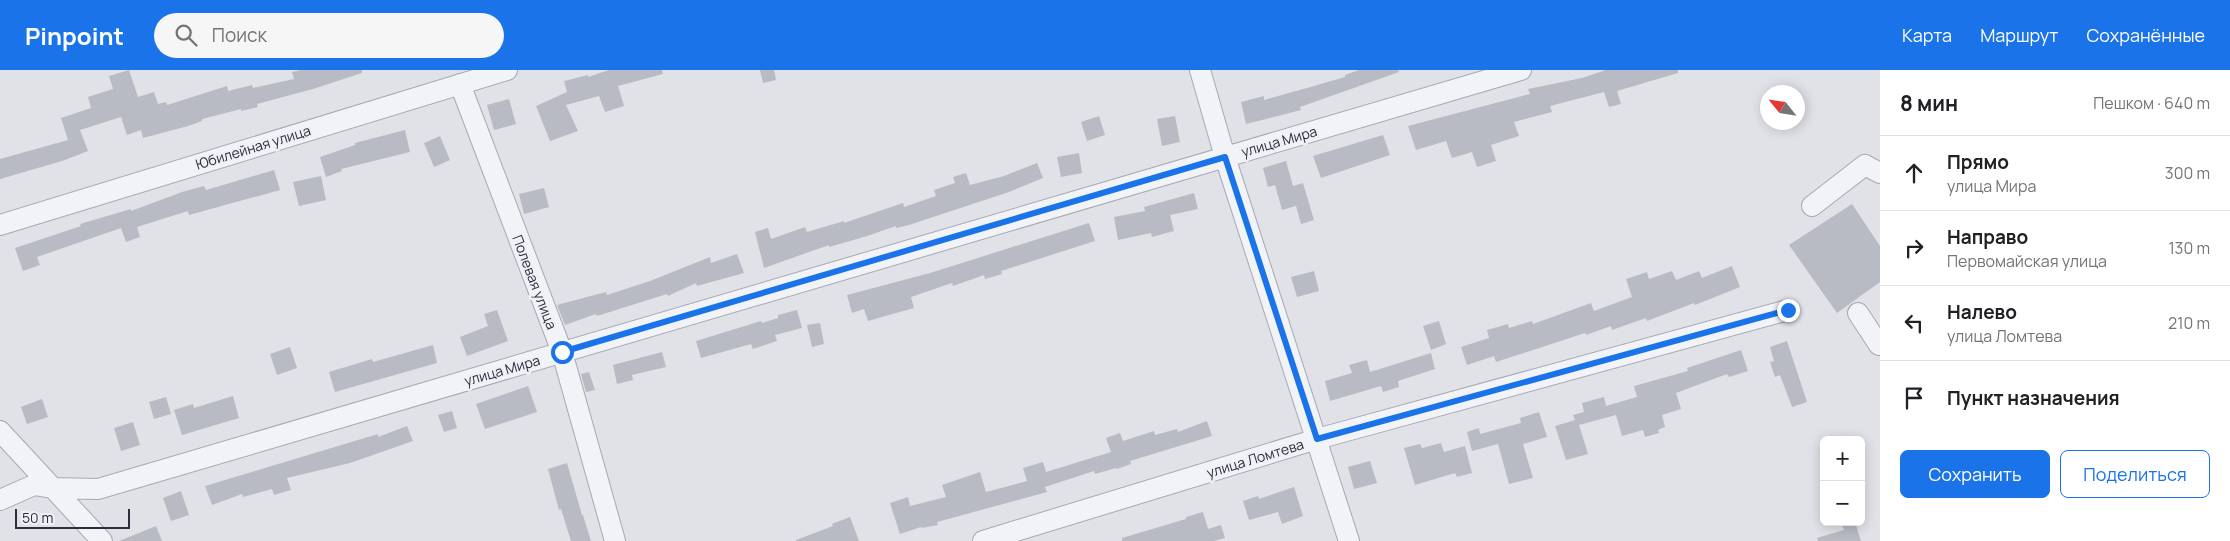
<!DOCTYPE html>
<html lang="ru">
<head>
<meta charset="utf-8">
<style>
  :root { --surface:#fff; --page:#f6f6f6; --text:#202124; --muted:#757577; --line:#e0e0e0; --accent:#1a73e8 }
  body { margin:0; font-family:Manrope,sans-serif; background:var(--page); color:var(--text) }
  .controls { position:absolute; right:15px; bottom:15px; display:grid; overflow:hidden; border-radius:8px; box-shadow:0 2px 12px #0003 }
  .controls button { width:45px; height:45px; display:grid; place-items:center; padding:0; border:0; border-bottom:1px solid var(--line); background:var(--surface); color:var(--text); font:25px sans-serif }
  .compass { position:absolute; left:1760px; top:15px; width:45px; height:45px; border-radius:50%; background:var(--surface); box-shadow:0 2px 12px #0003; rotate:300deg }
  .scale { position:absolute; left:15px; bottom:12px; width:115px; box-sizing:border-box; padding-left:5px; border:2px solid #2a2f3e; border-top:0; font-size:14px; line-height:18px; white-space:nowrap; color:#2a2f3e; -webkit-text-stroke:4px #eff1f5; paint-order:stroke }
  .stop { position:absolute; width:15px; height:15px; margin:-11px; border:4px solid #1a73e8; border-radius:50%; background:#fff }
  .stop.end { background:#1a73e8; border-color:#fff; box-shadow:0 1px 5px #0008 }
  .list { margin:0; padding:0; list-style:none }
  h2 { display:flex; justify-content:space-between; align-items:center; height:65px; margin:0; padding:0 20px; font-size:21px }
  h2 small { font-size:16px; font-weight:400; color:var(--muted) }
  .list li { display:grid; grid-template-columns:32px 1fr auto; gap:15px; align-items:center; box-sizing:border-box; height:75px; padding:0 20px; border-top:1px solid var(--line) }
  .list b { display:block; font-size:19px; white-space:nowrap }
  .list p { margin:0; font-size:16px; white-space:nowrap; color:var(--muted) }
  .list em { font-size:16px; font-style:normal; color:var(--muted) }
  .actions { display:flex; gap:10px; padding:15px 20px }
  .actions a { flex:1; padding:11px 0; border:1px solid var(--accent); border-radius:8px; text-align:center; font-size:18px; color:var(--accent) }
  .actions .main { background:var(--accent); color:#fff }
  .icon { flex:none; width:28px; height:28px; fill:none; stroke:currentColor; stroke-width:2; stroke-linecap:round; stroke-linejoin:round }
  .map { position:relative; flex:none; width:1880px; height:471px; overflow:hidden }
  header { display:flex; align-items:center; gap:30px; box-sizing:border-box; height:70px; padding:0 25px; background:var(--accent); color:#fff }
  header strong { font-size:24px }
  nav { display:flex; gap:28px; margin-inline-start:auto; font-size:18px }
  .search { width:350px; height:45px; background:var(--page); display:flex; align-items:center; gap:12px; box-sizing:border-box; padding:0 18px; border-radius:28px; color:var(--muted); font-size:19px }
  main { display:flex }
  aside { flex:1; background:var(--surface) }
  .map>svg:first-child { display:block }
  .building { fill:#b8bbc4 }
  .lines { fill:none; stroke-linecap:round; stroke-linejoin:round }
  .minor-casing { stroke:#a6a9b2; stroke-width:22 }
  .minor { stroke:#f2f3f6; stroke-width:20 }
  .route { stroke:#1a73e8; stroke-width:6 }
  .labels { text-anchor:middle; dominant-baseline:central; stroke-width:5; stroke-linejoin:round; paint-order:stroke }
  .street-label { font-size:14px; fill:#2a2f3e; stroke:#eff1f5 }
</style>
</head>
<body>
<header>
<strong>Pinpoint</strong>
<div class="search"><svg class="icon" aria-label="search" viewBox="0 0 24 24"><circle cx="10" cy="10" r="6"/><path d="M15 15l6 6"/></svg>Поиск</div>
<nav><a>Карта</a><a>Маршрут</a><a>Сохранённые</a></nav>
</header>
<main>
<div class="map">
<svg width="1880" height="471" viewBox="0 0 1880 471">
  <rect width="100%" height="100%" fill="#e0e2e8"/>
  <path class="building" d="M129 0 138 27 154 22 158 34 166 32 167 35 227 16 228 21 252 15 253 18 294 9 292 2 301 0H362V3L313 19 257 34 258 37 241 41V39L202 49V51L188 56 143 68 141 60 127 65 121 47 80 60 88 81 62 91 0 109V89L68 70 61 48 91 38 88 27 113 19 109 6Z
    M609 0H662L663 4 618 16 624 36 605 42 599 26 566 35 578 61 550 71 536 36 567 22 564 11 588 5V7Z
    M760 0H774L776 10 763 13Z
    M1359 0H1398L1399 2 1300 37 1301 40 1246 54 1241 32 1264 26V30L1307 18 1345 7V5Z
    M1606 0H1678V3L1617 21 1621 34 1609 37 1604 22 1550 36 1552 42 1514 52 1519 66 1491 75 1496 91 1477 97 1472 82 1452 88 1446 71 1416 80 1408 56 1530 24 1528 19 1582 8Z
    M509 29 516 54 494 60 487 35Z
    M1099 46 1105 65 1087 71 1081 52Z
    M1175 46 1180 72 1162 76 1157 49Z
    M405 60 410 82 341 99 342 101 326 107 320 87 355 75V73Z
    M1383 65 1390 85 1321 108 1313 86Z
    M440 66 450 90 434 97 424 73Z
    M1079 83 1082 103 1061 107 1057 87Z
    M1286 91 1293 116 1303 113 1314 150 1301 154 1296 136 1282 140 1275 115 1268 117 1263 98Z
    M1037 93 1043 108 1009 122 909 155 896 158V156L864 167 829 177V175L764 198 755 162 768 158 771 169 805 157 807 162 844 151V153L903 133 904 137 936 126 934 120 955 113 953 107 966 103 970 115 1004 106Z
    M274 100 280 120 189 145 188 141 137 157 140 167 126 172 121 158 37 187 40 195 23 201 15 178 81 156 80 154 131 139V141L182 122 204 116 206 120Z
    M321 106 326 130 299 136 293 112Z
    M544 118 549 137 524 144 519 124Z
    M1194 123 1198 139 1170 145 1174 161 1152 167 1151 163 1118 170 1114 147 1145 141 1144 137Z
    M1852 134 1880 176V212L1837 243 1789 175Z
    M1089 153 1095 171 1001 201 1002 204 985 209 984 205 953 216 952 213 911 227 914 238 889 245 868 251 864 239 852 243 847 225 930 203Z
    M737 184 744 203 697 216 696 213 668 226 667 224 597 246 596 244 565 255 557 235 606 222 607 225 650 211 710 187 711 193Z
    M1732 196 1740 217 1695 235 1694 233 1647 251 1646 248 1612 260 1611 256 1586 265 1585 263 1496 292 1494 286 1467 295 1461 277 1489 268 1487 260 1508 254 1509 258 1532 251 1533 254 1591 233 1594 241 1632 227 1626 209 1647 202 1649 209 1672 201 1676 210 1699 201 1702 208Z
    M1314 201 1319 221 1297 227 1291 207Z
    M497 240 508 271 467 286 460 267 488 256 484 244Z
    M797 240 802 258 775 265 777 271 753 279 751 274 701 288 696 271 761 251 762 253 778 248V245Z
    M1439 251 1446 274 1431 280 1423 256Z
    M820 253 824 274 812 277 807 255Z
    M1787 271 1807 332 1792 337 1780 305 1775 307 1770 292 1774 291 1770 277Z
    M433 275 437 293 335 322 329 302 372 289 373 292Z
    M290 277 297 298 277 305 270 284Z
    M1741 280 1748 301 1729 307 1727 304 1676 323 1681 339 1662 345 1665 357 1658 360 1659 363 1645 367 1643 360 1622 366 1616 345 1579 355 1588 384 1566 390 1555 356 1575 350 1573 345 1584 342 1582 333 1604 327 1606 336 1637 327 1634 316 1688 301 1687 298Z
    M662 282 666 297 632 305 633 310 617 314 613 295Z
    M1431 283 1435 299 1398 311 1399 317 1383 322 1381 316 1330 331 1325 311 1352 303 1349 295 1367 290 1370 302Z
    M589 302 595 320 586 322 581 304Z
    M528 316 537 342 485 359 476 334Z
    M233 326 239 348 182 365 174 340 193 334 194 338Z
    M166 327 171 344 154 349 149 332Z
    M42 329 48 347 27 354 21 337Z
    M452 341 457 358 444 362 438 345Z
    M1539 342 1547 367 1523 374 1533 408 1509 414 1498 374 1472 381 1467 362 1479 358 1480 364 1521 353 1520 348Z
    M1207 351 1212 366 1130 391 1131 394 1117 399 1116 398 1095 404 1094 401 1045 417 1047 422 937 452 938 455 922 458 921 457 900 464 890 433 908 427 910 436 946 427 942 415 980 402 986 422 1027 411 1023 398 1043 392 1046 402 1111 382 1106 368 1120 363 1123 371 1154 361 1155 365 1177 359 1178 362Z
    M133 352 140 375 121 381 114 358Z
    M407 356 413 371 350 393 287 408 291 420 274 425 272 419 243 427 242 424 212 435 205 416 378 364V367Z
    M1441 373 1444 382 1465 376 1472 403 1457 407 1455 403 1415 415 1404 378 1420 374 1422 378Z
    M1370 391 1377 413 1354 419 1348 397Z
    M567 393 582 445H583L591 471H571L561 439 559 440 548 399Z
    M1294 417 1303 446 1282 454 1278 442 1249 450 1243 431 1258 426 1259 429Z
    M181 421 189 445 171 451 163 428Z
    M1203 442 1208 459 1221 455 1225 468 1214 471H1122V468L1186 449V447Z
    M850 447 859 471H796V470L833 456 832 454Z
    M1841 452H1855L1861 471H1818L1817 468 1844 460Z
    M156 456 162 471H119Z"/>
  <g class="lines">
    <g class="minor-casing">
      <path id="minor" d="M1200 0 1225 87 1349 471
        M460 14 562 282 615 471
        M1812 136 1865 95 1880 103
        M0 155 507 0
        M1858 243 1879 275
        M0 361 102 471
        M0 430 34 415 52 418 98 419 1521 0
        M983 471 1317 369 1788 240"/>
    </g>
    <use href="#minor" class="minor"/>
  </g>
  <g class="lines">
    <path class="route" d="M562 282 1225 87 1317 369 1788 240"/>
  </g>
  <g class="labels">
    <g class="street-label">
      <text transform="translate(1279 71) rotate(-16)">улица Мира</text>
      <text transform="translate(253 77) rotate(-17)">Юбилейная улица</text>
      <text transform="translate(535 212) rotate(69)">Полевая улица</text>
      <text transform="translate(502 300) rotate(-16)">улица Мира</text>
      <text transform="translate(1255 388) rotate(-17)">улица Ломтева</text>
    </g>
  </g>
</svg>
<div class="controls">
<button>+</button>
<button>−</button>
</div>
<svg class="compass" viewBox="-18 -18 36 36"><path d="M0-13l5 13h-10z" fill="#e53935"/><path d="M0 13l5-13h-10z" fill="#757577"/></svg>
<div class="scale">50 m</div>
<div class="stop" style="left:562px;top:282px"></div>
<div class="stop end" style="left:1788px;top:240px"></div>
</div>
<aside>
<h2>8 мин<small>Пешком · 640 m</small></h2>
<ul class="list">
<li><svg class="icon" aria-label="ahead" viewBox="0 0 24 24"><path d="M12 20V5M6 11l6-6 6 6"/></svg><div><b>Прямо</b><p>улица Мира</p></div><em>300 m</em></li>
<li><svg class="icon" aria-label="right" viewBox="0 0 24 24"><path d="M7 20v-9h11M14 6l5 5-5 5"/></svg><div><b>Направо</b><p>Первомайская улица</p></div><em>130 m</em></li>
<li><svg class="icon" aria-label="left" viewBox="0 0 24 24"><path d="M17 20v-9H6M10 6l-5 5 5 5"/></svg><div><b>Налево</b><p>улица Ломтева</p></div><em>210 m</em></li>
<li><svg class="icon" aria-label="arrive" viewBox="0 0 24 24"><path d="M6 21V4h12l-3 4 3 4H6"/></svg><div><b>Пункт назначения</b></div></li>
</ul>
<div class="actions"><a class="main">Сохранить</a><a>Поделиться</a></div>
</aside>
</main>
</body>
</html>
